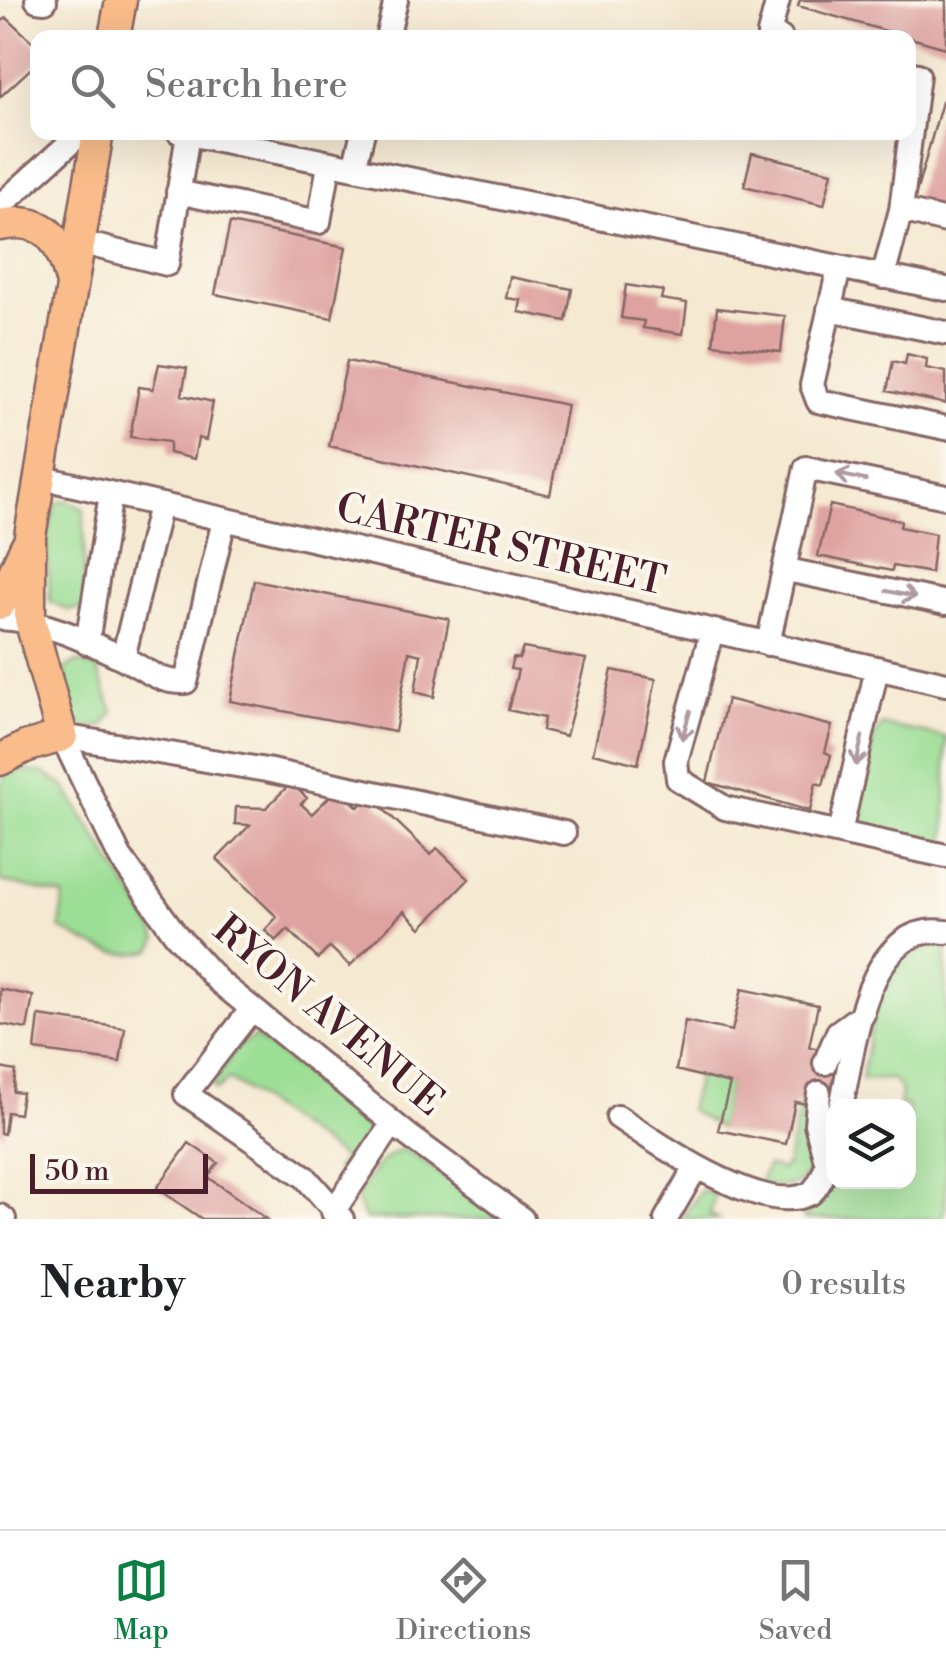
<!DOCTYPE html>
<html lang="en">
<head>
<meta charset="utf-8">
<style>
  :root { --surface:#fff; --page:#f2f2f2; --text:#202124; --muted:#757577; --line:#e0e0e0; --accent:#0b8043 }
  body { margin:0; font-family:"Libre Bodoni",serif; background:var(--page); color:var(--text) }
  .controls { position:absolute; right:30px; bottom:30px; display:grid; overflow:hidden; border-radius:20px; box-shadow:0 10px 40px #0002 }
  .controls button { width:90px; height:90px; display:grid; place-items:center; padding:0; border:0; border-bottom:2px solid var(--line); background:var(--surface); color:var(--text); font:50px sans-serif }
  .scale { position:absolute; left:30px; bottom:25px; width:178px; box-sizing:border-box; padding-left:10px; border:5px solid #4a1f2b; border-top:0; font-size:28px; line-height:35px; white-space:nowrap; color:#4a1f2b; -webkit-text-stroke:8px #fbf7ec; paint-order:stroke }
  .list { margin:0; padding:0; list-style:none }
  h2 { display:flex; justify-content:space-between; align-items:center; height:130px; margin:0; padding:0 40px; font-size:42px }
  h2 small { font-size:32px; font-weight:400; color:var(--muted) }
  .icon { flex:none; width:55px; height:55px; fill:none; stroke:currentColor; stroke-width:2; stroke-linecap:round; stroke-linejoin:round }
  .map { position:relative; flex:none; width:946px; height:1219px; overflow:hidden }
  .search { position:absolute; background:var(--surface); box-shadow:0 10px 40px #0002; left:30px; right:30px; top:30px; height:110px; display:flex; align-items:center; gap:25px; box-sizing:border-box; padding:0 35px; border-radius:20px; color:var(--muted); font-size:38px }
  .sheet { height:310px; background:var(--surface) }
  nav { display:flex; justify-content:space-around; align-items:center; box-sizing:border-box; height:140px; border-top:2px solid var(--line); background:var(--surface); font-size:28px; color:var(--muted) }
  nav a { display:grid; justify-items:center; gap:5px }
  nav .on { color:var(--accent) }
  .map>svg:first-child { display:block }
  .green { fill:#9bde95; stroke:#727e60; stroke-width:2.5 }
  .building { fill:#dea2a0 }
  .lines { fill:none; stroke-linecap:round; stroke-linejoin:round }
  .minor-casing { stroke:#866665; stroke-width:28 }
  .major-casing { stroke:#866665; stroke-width:35 }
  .minor { stroke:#fff; stroke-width:22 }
  .major { stroke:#f9bc8a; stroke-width:30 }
  .oneway { stroke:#ae9aa0 }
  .labels { text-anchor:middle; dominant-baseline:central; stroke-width:8; stroke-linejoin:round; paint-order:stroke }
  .street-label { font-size:40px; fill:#4a1f2b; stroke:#fbf7ec }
</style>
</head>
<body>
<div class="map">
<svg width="946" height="1219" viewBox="0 0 946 1219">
  <rect width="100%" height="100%" fill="#fbf7ec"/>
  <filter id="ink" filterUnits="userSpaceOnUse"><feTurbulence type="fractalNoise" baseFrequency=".01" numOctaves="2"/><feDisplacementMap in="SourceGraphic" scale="20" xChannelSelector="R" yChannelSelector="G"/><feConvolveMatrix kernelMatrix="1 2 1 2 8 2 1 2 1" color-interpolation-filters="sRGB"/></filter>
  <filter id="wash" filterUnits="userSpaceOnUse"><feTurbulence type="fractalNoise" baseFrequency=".0048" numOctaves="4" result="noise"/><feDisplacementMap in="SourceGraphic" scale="40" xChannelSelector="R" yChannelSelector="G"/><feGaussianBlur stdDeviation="2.25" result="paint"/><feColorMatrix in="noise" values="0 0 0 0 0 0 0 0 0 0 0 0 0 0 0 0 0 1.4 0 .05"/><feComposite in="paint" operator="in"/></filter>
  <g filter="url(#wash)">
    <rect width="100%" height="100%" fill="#f5e9d2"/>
    <path class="green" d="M66 500 84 509V609L67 610 50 601 47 537 57 503Z
      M77 662 97 668 113 712 104 726 85 728 73 719 65 669Z
      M882 725 946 737V844L871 828 856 819 874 737Z
      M18 770 44 773 65 787 151 924 157 940 152 950C117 962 90 945 60 928L64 896 0 881V789L6 773Z
      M946 944V1203L942 1219H803L833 1180 908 1182V1106H899L901 1090 893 1079 861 1080C874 1020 874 954 946 944Z
      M255 1036 372 1125 375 1132 346 1172 335 1169 344 1159 229 1079 216 1090 212 1086 237 1047Z
      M698 1076 730 1084 719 1128 689 1110Z
      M801 1103 808 1104C813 1152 825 1196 759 1185L767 1166 782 1170 786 1166Z
      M406 1149 501 1219H365L357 1201C366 1178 380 1154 406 1149Z
      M701 1190 715 1194 710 1214 719 1219H681Z"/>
    <g id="blocks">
      <path class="building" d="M800 0H946V48L798 6Z
        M7 18 38 47V62L0 97V22Z
        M942 102 946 103V214L913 204Z
        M752 153 832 172 824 205 744 186Z
        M230 223 346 247 332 318 215 294Z
        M510 277 572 289 566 321 519 312 521 300 506 298Z
        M626 285 663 291 661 299 687 303 683 334 643 328 644 321 621 318Z
        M717 308 785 316 781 352 713 344Z
        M907 354 927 359 926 368 946 372V404L887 391 893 361 905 364Z
        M347 361 567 405 550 495 329 446Z
        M159 364 187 368 182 395 213 402 206 440 198 438 194 459 169 453V442L130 437 139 387 153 389Z
        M830 505 901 521 900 527 935 534 931 573 893 566 892 571 818 556Z
        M254 580 449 619 434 697 415 692 421 655 409 652 395 732 230 701Z
        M523 648 586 659 566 736 542 730 544 718 508 710 518 670 510 669 513 658 519 659Z
        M612 670 656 679 638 764 593 753Z
        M727 699 832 726 825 752 831 755 823 785 816 783 810 811 707 782Z
        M291 783 307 798 301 804 312 814 338 788 358 807 370 796 431 855 437 848 469 879 421 928 404 911 350 966 330 947 318 959 288 929 276 941 265 930 277 917 217 859 250 825 235 824 236 807 266 808Z
        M0 989 33 996 27 1029 0 1024Z
        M742 989 818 1005 809 1047 822 1049 820 1062 839 1067 833 1097 813 1092 808 1104 795 1102 786 1144 718 1130 730 1084 676 1070 685 1021 732 1031Z
        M39 1016 125 1028 120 1062 35 1050Z
        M0 1068 16 1071 13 1092 22 1093 19 1114 7 1112 4 1134 0 1133Z
        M189 1143 218 1163 208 1177 267 1219H202L157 1188Z"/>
    </g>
  </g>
  <g filter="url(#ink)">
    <use href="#blocks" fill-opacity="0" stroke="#866665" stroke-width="2.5"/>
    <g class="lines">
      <g class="minor-casing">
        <path id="minor" d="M37 0 45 1
          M778 0 769 34 781 38
          M387 38 396 0
          M179 132 946 289
          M354 168 363 132
          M178 192 319 222 329 165
          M0 206 82 132
          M901 210 918 75 908 73
          M79 242 167 264 188 134
          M839 268 812 385 818 401 946 428
          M883 277 901 210 946 221
          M829 309 946 333
          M39 477 946 684
          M787 570 946 603
          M0 618C42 620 83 639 121 657 146 669 158 683 186 682L224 520
          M712 631 676 761 678 779 725 808 946 856
          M87 643 111 494
          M768 644 806 468 946 497
          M123 658 160 505
          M840 833 877 668
          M251 1010 186 1094 305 1177 342 1219
          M825 1063 838 1032 863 1014
          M819 1093 816 1124 825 1157
          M841 1106C854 1051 865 920 946 932
          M618 1117C658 1144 765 1219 811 1193 826 1179 829 1155 834 1135
          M333 1212 393 1123
          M0 1216 4 1219
          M522 1219 409 1136 218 981 176 935 120 857 62 736 266 770 564 833
          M666 1219 695 1169"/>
      </g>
      <g class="major-casing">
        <path id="major" d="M114 38 121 0
          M0 225C46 216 60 239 71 280
          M0 604 25 548
          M0 760 25 747 62 736 30 619V536L98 132"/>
      </g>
      <use href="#minor" class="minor"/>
      <use href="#major" class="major"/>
    </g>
    <defs><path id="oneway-shaft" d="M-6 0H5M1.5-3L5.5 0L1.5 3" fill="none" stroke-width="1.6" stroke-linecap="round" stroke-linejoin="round" transform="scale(2.5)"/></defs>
    <g class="oneway">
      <use href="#oneway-shaft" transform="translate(851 477) rotate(-168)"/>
      <use href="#oneway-shaft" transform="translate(901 594) rotate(12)"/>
      <use href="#oneway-shaft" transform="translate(686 725) rotate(106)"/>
      <use href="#oneway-shaft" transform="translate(859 751) rotate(103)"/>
    </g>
  </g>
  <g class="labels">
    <g class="street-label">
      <text transform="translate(501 545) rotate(13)">CARTER STREET</text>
      <text transform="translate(328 1016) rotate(40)">RYON AVENUE</text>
    </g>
  </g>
</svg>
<div class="controls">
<button><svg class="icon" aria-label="layers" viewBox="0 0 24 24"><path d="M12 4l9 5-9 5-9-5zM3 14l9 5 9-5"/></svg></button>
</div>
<div class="scale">50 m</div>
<div class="search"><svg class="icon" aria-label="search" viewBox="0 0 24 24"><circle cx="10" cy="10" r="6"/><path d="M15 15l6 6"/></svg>Search here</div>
</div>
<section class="sheet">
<h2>Nearby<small>0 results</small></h2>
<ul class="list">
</ul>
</section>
<nav>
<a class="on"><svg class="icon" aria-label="map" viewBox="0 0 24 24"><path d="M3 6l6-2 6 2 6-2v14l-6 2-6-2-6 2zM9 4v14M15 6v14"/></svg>Map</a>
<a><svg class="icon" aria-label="directions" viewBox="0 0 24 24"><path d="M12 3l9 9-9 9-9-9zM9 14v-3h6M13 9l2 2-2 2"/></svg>Directions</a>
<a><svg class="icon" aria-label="saved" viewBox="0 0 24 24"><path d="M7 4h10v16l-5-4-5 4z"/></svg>Saved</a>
</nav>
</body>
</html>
